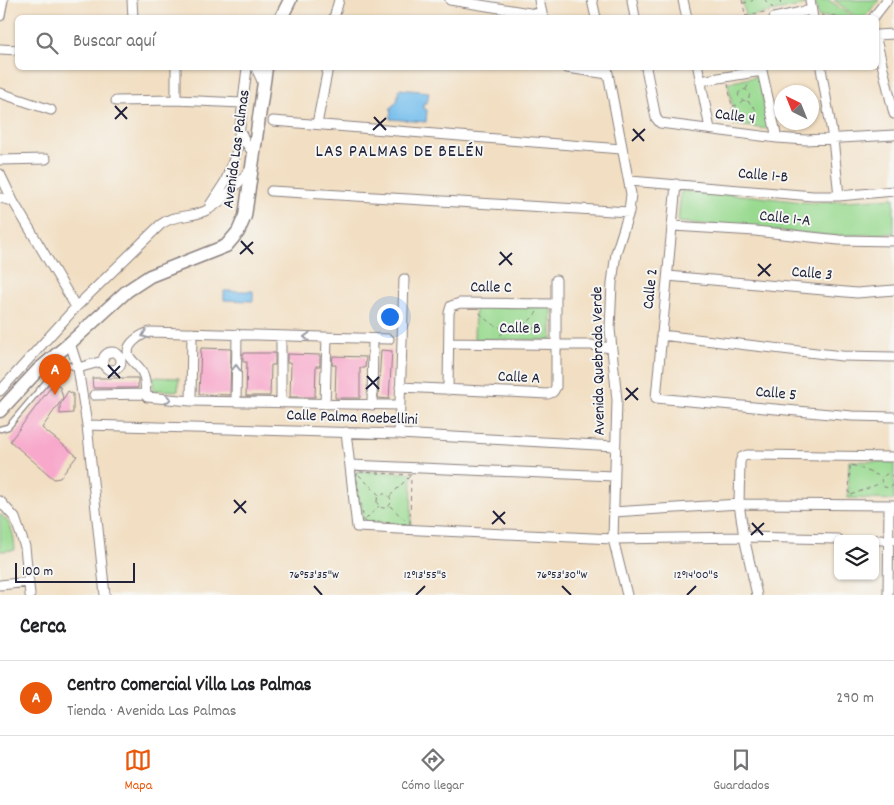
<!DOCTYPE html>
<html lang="es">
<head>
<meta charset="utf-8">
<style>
  :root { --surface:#fff; --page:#f6f6f6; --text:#202124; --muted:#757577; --line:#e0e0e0; --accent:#ea580c }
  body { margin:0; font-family:Dekko,sans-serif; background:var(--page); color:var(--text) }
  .controls { position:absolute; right:15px; bottom:15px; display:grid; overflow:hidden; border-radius:8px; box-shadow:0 1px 4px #0004 }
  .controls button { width:45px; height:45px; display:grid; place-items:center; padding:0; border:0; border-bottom:1px solid var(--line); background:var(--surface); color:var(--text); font:25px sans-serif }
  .compass { position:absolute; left:774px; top:85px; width:45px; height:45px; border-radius:50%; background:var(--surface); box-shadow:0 1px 4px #0004; rotate:317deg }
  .scale { position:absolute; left:15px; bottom:12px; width:120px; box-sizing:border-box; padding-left:5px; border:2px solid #22223b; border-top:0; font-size:14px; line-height:18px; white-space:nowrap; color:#22223b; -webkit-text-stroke:4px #f6f6f2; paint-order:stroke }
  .you { position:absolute; left:389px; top:316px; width:18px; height:18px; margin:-12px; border:4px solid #fff; border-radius:50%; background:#1a73e8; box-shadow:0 0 0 8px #1a73e833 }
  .badge { display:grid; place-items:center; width:32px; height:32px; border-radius:50%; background:var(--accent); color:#fff; font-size:16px; font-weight:700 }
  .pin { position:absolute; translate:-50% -41px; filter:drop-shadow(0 1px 2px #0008) }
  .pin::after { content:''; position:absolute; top:26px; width:18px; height:15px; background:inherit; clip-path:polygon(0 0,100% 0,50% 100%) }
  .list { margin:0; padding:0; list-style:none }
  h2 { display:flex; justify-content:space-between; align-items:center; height:65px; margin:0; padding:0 20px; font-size:21px }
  h2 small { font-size:16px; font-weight:400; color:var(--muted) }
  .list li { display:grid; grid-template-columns:32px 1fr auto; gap:15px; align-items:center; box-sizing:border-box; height:75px; padding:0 20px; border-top:1px solid var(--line) }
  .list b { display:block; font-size:19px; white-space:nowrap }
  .list p { margin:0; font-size:16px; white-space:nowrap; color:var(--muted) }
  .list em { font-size:16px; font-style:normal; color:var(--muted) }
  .icon { flex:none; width:28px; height:28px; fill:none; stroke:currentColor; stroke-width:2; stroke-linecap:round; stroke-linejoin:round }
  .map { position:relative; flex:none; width:894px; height:595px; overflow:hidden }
  .search { position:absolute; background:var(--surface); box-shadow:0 1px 4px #0004; left:15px; right:15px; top:15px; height:55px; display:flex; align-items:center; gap:12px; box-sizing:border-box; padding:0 18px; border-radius:8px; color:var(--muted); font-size:19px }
  .sheet { height:140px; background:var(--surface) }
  nav { display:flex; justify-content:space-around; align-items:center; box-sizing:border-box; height:70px; border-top:1px solid var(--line); background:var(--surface); font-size:14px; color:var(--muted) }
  nav a { display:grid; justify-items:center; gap:2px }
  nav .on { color:var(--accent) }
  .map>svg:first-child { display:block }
  .green { fill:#99da90; stroke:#5e7e66 }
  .water { fill:#74beed; stroke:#4b7094 }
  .building { fill:#f8a8cb }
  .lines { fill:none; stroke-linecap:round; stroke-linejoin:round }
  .lane-casing { stroke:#8a807f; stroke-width:7 }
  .street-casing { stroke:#8a807f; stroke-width:11 }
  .secondary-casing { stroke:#8a807f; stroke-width:15 }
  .path { stroke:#8a807f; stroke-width:1; stroke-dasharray:4 4; stroke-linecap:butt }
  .lane { stroke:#fff; stroke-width:4.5 }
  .street { stroke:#fff; stroke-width:9 }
  .secondary { stroke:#fff; stroke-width:12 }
  .oneway { stroke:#9c9ca7 }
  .ticks { fill:none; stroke:#22223b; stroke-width:2 }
  .labels { text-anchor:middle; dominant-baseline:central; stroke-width:4; stroke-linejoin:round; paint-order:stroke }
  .street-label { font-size:16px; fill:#22223b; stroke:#f6f6f2 }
  .neighbourhood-label { font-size:18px; letter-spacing:1px; fill:#22223b; stroke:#f6f6f2 }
  .ticks-label { font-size:12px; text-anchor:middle; fill:#22223b; stroke:#f6f6f2; stroke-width:4; stroke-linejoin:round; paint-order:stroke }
</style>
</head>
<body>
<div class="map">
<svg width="894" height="595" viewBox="0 0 894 595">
  <rect width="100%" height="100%" fill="#f6f6f2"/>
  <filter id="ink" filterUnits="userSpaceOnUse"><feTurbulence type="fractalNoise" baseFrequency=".02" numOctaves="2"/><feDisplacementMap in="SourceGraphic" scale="10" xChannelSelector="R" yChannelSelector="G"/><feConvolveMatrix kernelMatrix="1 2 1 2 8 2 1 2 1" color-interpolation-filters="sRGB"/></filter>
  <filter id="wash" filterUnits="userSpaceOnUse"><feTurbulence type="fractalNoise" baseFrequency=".0096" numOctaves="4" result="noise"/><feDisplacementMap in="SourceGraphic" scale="20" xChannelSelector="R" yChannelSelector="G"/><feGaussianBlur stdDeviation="1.12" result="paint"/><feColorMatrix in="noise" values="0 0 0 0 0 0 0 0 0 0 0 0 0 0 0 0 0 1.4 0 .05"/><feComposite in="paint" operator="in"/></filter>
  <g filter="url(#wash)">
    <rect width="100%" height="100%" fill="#f2dfc3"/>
    <path class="green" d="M742 0H805L806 5 746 17Z
      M815 0H829L853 17H818Z
      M834 0H879L865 17H856Z
      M759 76 768 129 736 125 728 83Z
      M681 191 753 196 811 203 894 198V233L834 236 678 222Z
      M475 306 552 307V340L474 339Z
      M153 377 179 378 178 391 153 390Z
      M849 461 894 462V500L848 498Z
      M357 471 412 473 411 525 363 522 354 475Z
      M0 514C12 523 14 535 15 550L0 551Z"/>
    <path class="water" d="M399 89 429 92 427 103H423V108L427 110 426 122 390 119 391 107 397 102Z
      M224 291H253V301L224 300Z"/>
    <g id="blocks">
      <path class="building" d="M201 348 231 349 230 395 199 394Z
        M381 350 392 351 389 399 378 398Z
        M243 353H275V365H271L270 396H246L247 362H243Z
        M287 354 320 355V366H316L315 397H290L291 363H287Z
        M333 356 366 357 365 368H360V398H335L336 365H332Z
        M92 378H138V388H93Z
        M54 383 60 387 63 398 42 428 77 456 60 478 54 479 10 441Z
        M68 391 73 394V413L60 414V405Z"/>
    </g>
  </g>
  <g filter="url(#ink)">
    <use href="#blocks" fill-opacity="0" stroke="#8a807f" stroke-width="1"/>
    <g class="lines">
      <g class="lane-casing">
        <path id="lane" d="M53 361 78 368
          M0 429 8 427 62 363"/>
      </g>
      <g class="street-casing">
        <path id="street" d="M132 0 133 18
          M450 0 542 15
          M539 0 543 18
          M592 0 596 18
          M632 0 635 18
          M683 0 687 18
          M810 0 813 18
          M0 16 3 0
          M334 18 339 0
          M774 18 811 10
          M873 18 887 0
          M876 35 894 34
          M876 39 894 114
          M0 49 18 50
          M176 68V100
          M256 68 263 83
          M567 68 608 74
          M607 68 631 194 629 212 616 253 612 283 610 329 617 400 613 539 627 595
          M646 68 656 118 660 123 777 138 806 140 894 135
          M698 68 710 129
          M821 68 833 139 839 196
          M700 81 762 71 777 138
          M0 93 51 110
          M116 101 176 100 242 103
          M273 121 621 149
          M317 124 328 68
          M239 129 246 143 253 153
          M0 160 46 159
          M0 174 13 201 76 307
          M630 181 813 196H839L894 191
          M676 184 656 398 852 416 894 417
          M271 191 629 212
          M0 198 13 201
          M210 205 225 182 237 151 247 68
          M673 226 755 231 839 240 894 241
          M668 276 857 293 894 290
          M661 335 842 356 894 357
          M389 339 150 332C142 334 124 344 129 356 132 362 140 366 143 374 147 381 144 390 147 397L191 401 400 405
          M70 343 78 368 87 425 105 595
          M449 343 591 345 611 348
          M103 361a9 9 0 1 1 18 0a9 9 0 1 1-18 0Z
          M78 368 103 361
          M400 387 548 394 553 392 556 387V280
          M448 390 449 313 451 306 460 303 556 304
          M0 391 76 307 160 225C173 214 190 218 205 211 221 204 239 182 251 169
          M94 395 146 394
          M191 401 192 333
          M236 402 237 334
          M281 403V336
          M325 404 327 337
          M372 405 373 339
          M87 425 399 434 615 446
          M346 432 357 527 613 539 744 537 838 539
          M399 434 404 279
          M350 465 614 476
          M0 501 15 518 25 547 30 595
          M613 512 739 504 894 505
          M875 540H894
          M0 585 29 582
          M757 595 744 537 739 504 740 462 742 457 747 455 894 457
          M888 595 889 505"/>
      </g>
      <g class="secondary-casing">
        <path id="secondary" d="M281 18 290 0
          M0 411 38 370 70 343 127 291 150 276 226 246 238 232 245 216 266 68"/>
      </g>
      <path class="path" d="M742 0 746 18
        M765 0 773 8
        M780 0 781 7
        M743 3 750 2 753 0
        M821 15 832 17
        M745 16 769 11
        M832 16 837 15 839 18
        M728 84 735 124
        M746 89 750 82
        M738.5 95a5.5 5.5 0 1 1 11 0a5.5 5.5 0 1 1-11 0Z
        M747 101C757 107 760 116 755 127
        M733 106 738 105 742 101
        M480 313C495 333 522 334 537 312
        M524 326 534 328 546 335
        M500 335 506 331
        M852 465 882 477
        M850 466 849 496H851
        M360 472 411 475 410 524 364 521 356 475Z
        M359 475 380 496
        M894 478 891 475 886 474 881 480 884 487 890 488 894 484
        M377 501a7 7 0 1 1 14 0a7 7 0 1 1-14 0Z
        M851 495 881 483
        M390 496 410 476
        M390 506 405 520
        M366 519 379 506"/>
      <use href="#lane" class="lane"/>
      <use href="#street" class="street"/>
      <use href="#secondary" class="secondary"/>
    </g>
    <defs><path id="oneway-chevron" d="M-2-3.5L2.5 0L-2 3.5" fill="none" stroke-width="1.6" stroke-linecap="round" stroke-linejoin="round" transform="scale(1.25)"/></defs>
    <g class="oneway">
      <use href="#oneway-chevron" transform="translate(145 335) rotate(158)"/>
      <use href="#oneway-chevron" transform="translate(307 337) rotate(-178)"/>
      <use href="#oneway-chevron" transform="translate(236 368) rotate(-89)"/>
      <use href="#oneway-chevron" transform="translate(168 399) rotate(4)"/>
    </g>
  </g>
  <path class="ticks" d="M115 106 127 119M374 117 386 130M115 119 127 107M633 129 644 141M373 130 386 118M632 141 645 129M241 241 253 254M500 252 512 265M240 254 253 242M758 264 770 276M499 265 512 253M758 276 771 264M108 365 120 378M367 376 379 389M108 378 120 366M626 388 638 400M366 389 379 377M625 400 638 388M234 500 246 513M493 511 505 524M234 513 246 501M752 523 763 535M492 524 505 512M751 535 764 523M314 586 322 595M562 586 571 595M416 595 425 586M687 595 696 586"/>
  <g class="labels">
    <g class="street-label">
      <text transform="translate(735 117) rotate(8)">Calle 4</text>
      <text transform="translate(237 149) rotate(-82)">Avenida Las Palmas</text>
      <text transform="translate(763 176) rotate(5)">Calle 1-B</text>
      <text transform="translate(785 219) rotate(6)">Calle 1-A</text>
      <text transform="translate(812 274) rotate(5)">Calle 3</text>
      <text transform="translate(491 288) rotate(1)">Calle C</text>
      <text transform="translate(651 289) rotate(-84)">Calle 2</text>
      <text transform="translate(520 329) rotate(1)">Calle B</text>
      <text transform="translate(599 361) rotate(-91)">Avenida Quebrada Verde</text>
      <text transform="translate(519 378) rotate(3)">Calle A</text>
      <text transform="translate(776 394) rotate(5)">Calle 5</text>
      <text transform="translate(352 418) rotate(2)">Calle Palma Roebellini</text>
    </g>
    <g class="neighbourhood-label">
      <text x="400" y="152">LAS PALMAS DE BELÉN</text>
    </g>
  </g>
  <g class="ticks-label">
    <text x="314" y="578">76°53'35"W</text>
    <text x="562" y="578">76°53'30"W</text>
    <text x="425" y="578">12°13'55"S</text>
    <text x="696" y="578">12°14'00"S</text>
  </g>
</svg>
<div class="controls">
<button><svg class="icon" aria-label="layers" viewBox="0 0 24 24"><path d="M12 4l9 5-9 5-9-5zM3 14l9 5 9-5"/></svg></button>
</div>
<svg class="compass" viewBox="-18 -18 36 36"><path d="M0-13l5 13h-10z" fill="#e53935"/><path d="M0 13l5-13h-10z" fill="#757577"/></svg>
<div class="scale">100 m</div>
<div class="you"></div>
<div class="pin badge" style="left:55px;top:395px">A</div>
<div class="search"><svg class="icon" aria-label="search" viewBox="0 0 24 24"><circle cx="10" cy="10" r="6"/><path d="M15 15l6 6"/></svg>Buscar aquí</div>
</div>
<section class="sheet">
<h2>Cerca<small></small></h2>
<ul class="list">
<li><span class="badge">A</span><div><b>Centro Comercial Villa Las Palmas</b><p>Tienda · Avenida Las Palmas</p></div><em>290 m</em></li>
</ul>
</section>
<nav>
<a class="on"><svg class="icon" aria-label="map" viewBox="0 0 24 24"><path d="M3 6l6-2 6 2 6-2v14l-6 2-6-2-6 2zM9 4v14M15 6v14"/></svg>Mapa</a>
<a><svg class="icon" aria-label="directions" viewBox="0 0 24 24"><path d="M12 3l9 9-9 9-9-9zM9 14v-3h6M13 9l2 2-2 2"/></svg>Cómo llegar</a>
<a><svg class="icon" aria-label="saved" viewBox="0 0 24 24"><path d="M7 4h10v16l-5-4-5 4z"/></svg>Guardados</a>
</nav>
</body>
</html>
